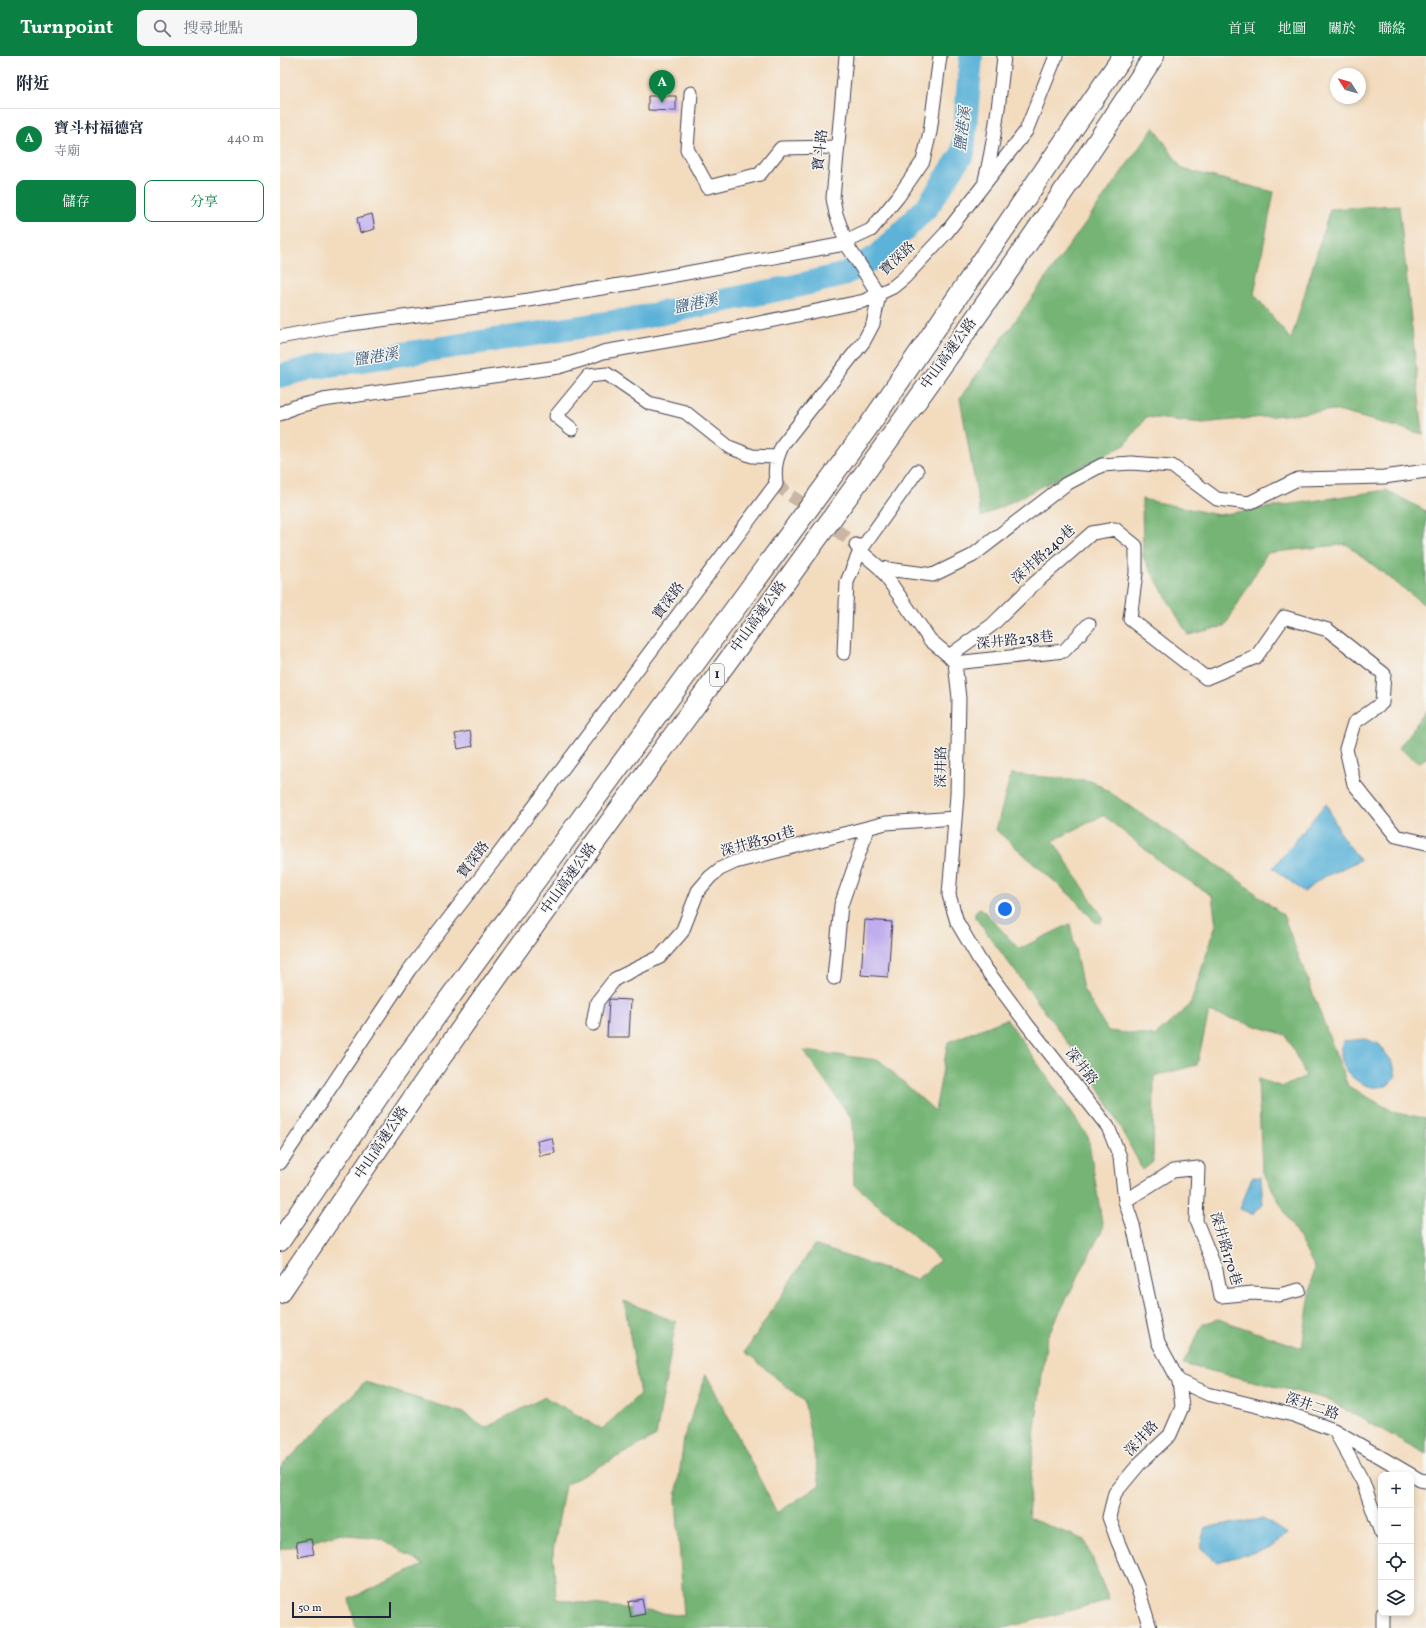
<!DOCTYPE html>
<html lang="zh-TW">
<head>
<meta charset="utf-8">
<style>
  :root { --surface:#fff; --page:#f6f6f7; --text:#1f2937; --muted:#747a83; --line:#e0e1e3; --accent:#0b8043 }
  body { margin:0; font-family:Vollkorn,"Noto Serif TC",serif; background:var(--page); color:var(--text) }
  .controls { position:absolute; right:12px; bottom:12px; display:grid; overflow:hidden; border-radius:8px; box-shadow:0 2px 6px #0003 }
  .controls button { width:36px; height:36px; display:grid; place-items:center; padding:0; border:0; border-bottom:1px solid var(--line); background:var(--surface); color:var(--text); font:20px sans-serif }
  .compass { position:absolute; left:1050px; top:12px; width:36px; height:36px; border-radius:50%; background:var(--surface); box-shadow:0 2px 6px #0003; rotate:307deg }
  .scale { position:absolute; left:12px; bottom:10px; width:99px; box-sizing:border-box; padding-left:4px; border:2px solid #22223b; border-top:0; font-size:11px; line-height:14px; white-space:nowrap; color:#22223b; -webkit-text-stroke:3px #f6f6f2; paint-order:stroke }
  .you { position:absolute; left:725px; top:853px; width:14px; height:14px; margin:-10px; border:3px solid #fff; border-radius:50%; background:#1a73e8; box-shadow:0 0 0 6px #1a73e833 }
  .badge { display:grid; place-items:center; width:26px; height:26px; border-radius:50%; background:var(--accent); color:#fff; font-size:13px; font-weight:700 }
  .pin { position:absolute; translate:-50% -33px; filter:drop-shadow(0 1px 2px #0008) }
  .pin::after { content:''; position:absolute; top:21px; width:14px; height:12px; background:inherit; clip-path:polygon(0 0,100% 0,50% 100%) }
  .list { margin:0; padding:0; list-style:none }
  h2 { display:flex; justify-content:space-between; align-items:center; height:52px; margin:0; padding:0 16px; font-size:17px }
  h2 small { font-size:13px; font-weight:400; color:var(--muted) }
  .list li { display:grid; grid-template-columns:26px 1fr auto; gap:12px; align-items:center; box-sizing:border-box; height:60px; padding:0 16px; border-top:1px solid var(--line) }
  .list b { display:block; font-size:15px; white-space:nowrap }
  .list p { margin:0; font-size:13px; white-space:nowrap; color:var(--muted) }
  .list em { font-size:13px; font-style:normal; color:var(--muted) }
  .actions { display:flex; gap:8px; padding:12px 16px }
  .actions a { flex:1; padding:9px 0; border:1px solid var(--accent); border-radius:8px; text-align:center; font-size:14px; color:var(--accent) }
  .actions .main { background:var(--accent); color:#fff }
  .icon { flex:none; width:22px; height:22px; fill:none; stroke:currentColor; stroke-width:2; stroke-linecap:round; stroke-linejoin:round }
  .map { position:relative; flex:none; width:1146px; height:1572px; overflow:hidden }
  header { display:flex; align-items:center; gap:24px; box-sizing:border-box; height:56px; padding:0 20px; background:var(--accent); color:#fff }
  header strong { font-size:19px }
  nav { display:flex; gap:22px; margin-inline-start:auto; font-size:14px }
  .search { width:280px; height:36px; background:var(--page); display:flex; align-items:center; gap:10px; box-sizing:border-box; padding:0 14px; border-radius:8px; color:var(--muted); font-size:15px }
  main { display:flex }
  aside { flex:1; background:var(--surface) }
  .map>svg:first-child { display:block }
  .forest { fill:#75b475; stroke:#4c6b58 }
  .water { fill:#5bb2d8; stroke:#3e6a8a }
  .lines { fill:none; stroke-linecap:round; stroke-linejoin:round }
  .river { stroke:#5bb2d8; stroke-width:24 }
  .building { fill:#c1aded }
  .minor-tunnel { stroke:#c9b6a4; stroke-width:13; stroke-dasharray:13 6; stroke-linecap:butt }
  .minor-casing { stroke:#413e4f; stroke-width:15 }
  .highway-casing { stroke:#413e4f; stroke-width:22 }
  .minor { stroke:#fff; stroke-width:13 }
  .highway { stroke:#fff; stroke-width:20 }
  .labels { text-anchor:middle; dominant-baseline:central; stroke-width:3; stroke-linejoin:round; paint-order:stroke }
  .shield { fill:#f6f6f2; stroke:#626272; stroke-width:1 }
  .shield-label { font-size:13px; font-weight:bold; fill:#22223b }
  .street-label { font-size:14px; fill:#22223b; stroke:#f6f6f2 }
  .water-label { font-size:15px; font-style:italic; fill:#365472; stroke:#f6f6f2 }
</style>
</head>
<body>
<header>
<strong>Turnpoint</strong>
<div class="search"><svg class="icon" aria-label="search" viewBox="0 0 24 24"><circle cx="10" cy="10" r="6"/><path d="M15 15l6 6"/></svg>搜尋地點</div>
<nav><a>首頁</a><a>地圖</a><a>關於</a><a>聯絡</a></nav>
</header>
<main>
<aside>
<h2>附近<small></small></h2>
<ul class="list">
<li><span class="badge">A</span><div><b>寶斗村福德宮</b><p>寺廟</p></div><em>440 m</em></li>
</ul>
<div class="actions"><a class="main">儲存</a><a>分享</a></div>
</aside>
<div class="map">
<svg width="1146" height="1572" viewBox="0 0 1146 1572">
  <rect width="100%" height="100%" fill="#f6f6f2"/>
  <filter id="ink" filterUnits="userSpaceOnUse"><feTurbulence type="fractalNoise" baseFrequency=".025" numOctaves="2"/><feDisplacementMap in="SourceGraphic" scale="8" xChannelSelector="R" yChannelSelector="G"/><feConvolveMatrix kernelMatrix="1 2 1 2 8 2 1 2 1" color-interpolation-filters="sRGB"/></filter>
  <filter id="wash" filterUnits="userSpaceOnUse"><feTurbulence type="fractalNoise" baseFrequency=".012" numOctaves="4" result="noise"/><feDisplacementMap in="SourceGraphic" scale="16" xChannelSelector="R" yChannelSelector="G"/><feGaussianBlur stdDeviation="0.9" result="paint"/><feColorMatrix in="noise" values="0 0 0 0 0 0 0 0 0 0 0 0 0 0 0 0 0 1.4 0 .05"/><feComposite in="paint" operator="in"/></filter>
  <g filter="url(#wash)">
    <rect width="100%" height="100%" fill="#f3dbbe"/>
    <path class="forest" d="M874 71 902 113 994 136 974 238 1011 284 1050 153 1119 149 1143 378 1054 354 923 367 866 361 845 389 701 461 680 342Z
      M1106 434 1146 455V550L1066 488 987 497 945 570 908 579 863 501 862 443 938 459Z
      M1146 655V702L1138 707 1119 692Z
      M731 718 813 725 956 822 1003 859 1068 1030 1116 1057 1146 1062V1398L1046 1343 903 1308 923 1268 938 1263 1022 1292 1034 1210 982 1114 978 1023 1003 1031 1026 1020 1006 979 929 956 917 1009 874 1020 873 1106 863 1114 812 1019 695 861V856L699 852 702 853 739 893 790 868 803 933 828 975 875 980 910 949 936 869 932 840 883 808 823 759 773 785 822 860V865L820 867 815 866 798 846 716 774Z
      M727 963 808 1081 823 1172 767 1281 755 1372 748 1462 805 1484 829 1544 725 1572H76L69 1543 144 1509 100 1482 58 1478 0 1494V1412L85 1326 184 1357 205 1372 265 1341 322 1373 360 1338 344 1245 396 1266 376 1380 285 1429 273 1495 276 1543 404 1560 396 1443 404 1382 426 1318 497 1457 540 1429 524 1345 465 1296 534 1189 636 1224 660 1204 574 1128 572 1063 524 995 599 1004 655 1055 668 986Z"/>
    <path class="water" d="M1046 747 1061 779 1080 804 1040 823 1024 836 993 812Z
      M1085 983 1099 988 1113 1007 1116 1021 1107 1030C1103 1030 1096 1032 1092 1031 1069 1025 1056 1008 1063 985Z
      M972 1121H981L983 1149 972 1158 960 1153Z
      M983 1463 1007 1478 990 1492 937 1506 921 1492 926 1471Z"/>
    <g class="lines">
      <path class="river" d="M0 320 31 312 352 263 516 230 562 219 598 200 647 151 683 97 691 0"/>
    </g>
    <g id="blocks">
      <path class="building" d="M368 40H396V55L368 54Z
        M92 158 95 173 80 177 77 162Z
        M190 675 193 690 178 693 175 678Z
        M585 864 612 866 608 921 581 919Z
        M329 943 351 944 349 981H327Z
        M272 1082 275 1097 260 1100 257 1085Z
        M31 1483 34 1498 19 1501 16 1486Z
        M362 1543 365 1558 351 1561 348 1546Z"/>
    </g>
  </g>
  <g filter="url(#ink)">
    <use href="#blocks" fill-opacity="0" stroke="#413e4f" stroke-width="1"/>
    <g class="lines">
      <path class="minor-tunnel" d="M496 428 576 489"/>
      <g class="minor-casing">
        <path id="minor" d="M566 0 553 142 556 158 567 189 599 239
          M411 37 407 93 428 131 480 118 501 92 557 91
          M705 124C715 83 720 42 724 0
          M0 281 63 269 249 244 352 227 559 189 591 174 618 141 643 105 650 76 660 0
          M0 358 14 351 43 344 278 311 305 303 323 296 432 277 584 245 613 231 624 222 666 177 746 75 776 0
          M292 373 276 360 309 320 327 318 369 347 405 356 449 391 472 400 497 401
          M576 489 580 495 600 512 650 584 669 600 675 607 679 642 677 739 669 839 677 866 700 905 749 971 828 1071 840 1101 845 1145 853 1169 878 1286 899 1325 902 1351 890 1379 860 1407 835 1437 829 1461 838 1486 857 1530 870 1572
          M600 512 653 519 692 500 786 428 822 409 851 407 892 410 937 443 969 447 1018 423 1104 421 1146 415
          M564 597 567 526 580 495 637 415
          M669 600 712 569 754 528 812 477 835 473 856 490V517L850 563 926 622 976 601 1004 561 1048 574 1104 618 1102 647 1074 667 1066 693 1074 728 1116 780 1146 787
          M675 607 784 595 809 568
          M554 922 561 849 588 772
          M313 968 317 946 335 923 380 901 402 876 418 835 430 821 440 813 455 806 606 767 675 762
          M0 1107 129 914 212 807 496 428C494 412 496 403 503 388L584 285 593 268 599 239
          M845 1145 893 1115 918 1112 916 1165 936 1214 941 1240 973 1237 999 1239 1019 1234
          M899 1325 928 1338 1013 1359 1054 1374 1140 1424 1146 1425
          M1055 1375 1083 1426 1101 1477
          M1103 1572V1557"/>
      </g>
      <g class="highway-casing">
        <path id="highway" d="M0 1185 113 1019 586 374 843 0
          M0 1237C75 1126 151 1014 229 905 445 605 671 310 874 0"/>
      </g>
      <use href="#minor" class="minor"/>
      <use href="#highway" class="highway"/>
    </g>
  </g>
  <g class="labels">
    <rect class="shield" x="430" y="608" width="14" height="22" rx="3"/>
    <g class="shield-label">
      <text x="437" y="619">1</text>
    </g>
    <g class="street-label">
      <text transform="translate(541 94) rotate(-84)">寶斗路</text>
      <text transform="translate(618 203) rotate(-43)">寶深路</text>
      <text transform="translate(669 298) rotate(-54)">中山高速公路</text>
      <text transform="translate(764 499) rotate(-42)">深井路240巷</text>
      <text transform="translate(389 545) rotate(-53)">寶深路</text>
      <text transform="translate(479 561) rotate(-54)">中山高速公路</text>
      <text transform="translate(735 585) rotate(-6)">深井路238巷</text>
      <text transform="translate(662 711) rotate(-89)">深井路</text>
      <text transform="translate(478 786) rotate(-16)">深井路301巷</text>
      <text transform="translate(194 804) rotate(-52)">寶深路</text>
      <text transform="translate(289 823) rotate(-54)">中山高速公路</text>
      <text transform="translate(801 1011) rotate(52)">深井路</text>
      <text transform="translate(102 1087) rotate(-56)">中山高速公路</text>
      <text transform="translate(945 1193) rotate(73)">深井路170巷</text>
      <text transform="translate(1032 1351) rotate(19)">深井二路</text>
      <text transform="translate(862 1383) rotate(-47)">深井路</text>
    </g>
    <g class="water-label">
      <text transform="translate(684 73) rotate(-83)">鹽港溪</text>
      <text transform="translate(416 249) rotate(-12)">鹽港溪</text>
      <text transform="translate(96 302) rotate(-9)">鹽港溪</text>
    </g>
  </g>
</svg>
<div class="controls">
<button>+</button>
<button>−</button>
<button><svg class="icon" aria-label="locate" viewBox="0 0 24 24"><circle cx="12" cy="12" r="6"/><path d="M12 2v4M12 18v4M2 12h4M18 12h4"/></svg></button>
<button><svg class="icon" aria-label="layers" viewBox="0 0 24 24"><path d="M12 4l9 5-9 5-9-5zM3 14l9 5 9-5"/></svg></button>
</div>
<svg class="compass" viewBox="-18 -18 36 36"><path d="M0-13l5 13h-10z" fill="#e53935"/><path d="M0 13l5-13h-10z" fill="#747a83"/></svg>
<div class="scale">50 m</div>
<div class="you"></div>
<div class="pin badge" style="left:382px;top:47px">A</div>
</div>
</main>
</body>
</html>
